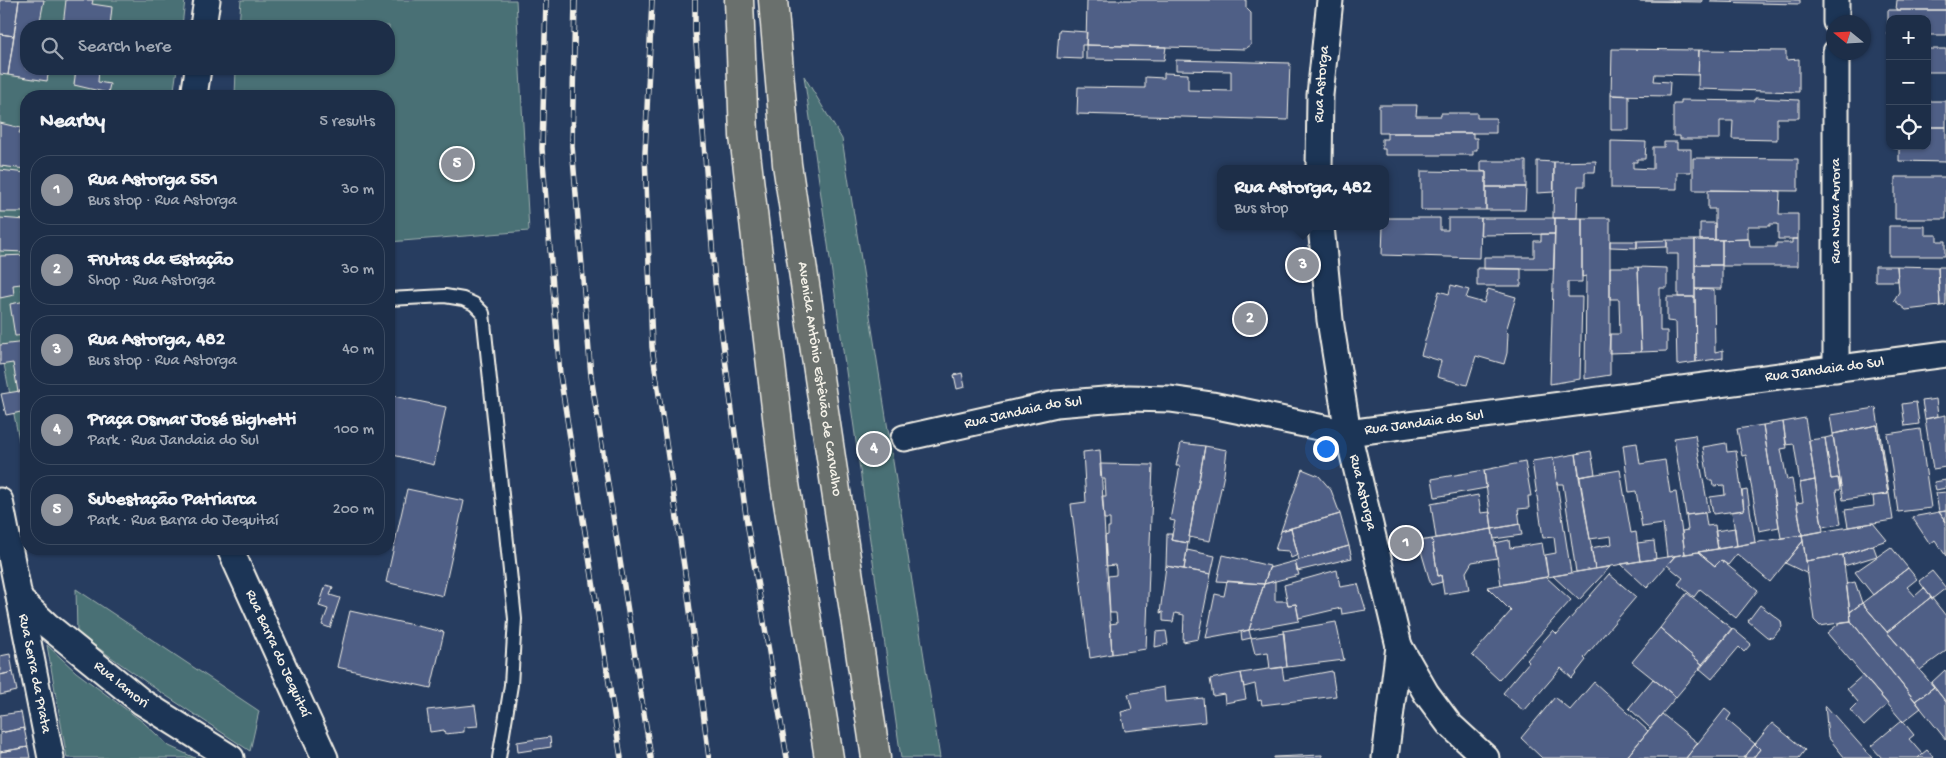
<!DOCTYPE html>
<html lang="en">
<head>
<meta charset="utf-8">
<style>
  :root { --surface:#1d2e48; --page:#2a3a52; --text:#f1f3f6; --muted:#a0a8b4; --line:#3b4a60; --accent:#8c9099 }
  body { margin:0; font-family:"Gochi Hand",sans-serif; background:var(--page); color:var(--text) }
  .controls { position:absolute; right:15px; top:15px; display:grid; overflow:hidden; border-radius:10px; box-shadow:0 1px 4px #0004 }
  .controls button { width:45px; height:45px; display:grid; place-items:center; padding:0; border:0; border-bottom:1px solid var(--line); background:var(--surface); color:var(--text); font:25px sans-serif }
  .compass { position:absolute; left:1826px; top:15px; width:45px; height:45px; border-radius:50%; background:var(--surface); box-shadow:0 1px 4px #0004; rotate:288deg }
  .you { position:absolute; left:1325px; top:448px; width:18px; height:18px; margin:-12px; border:4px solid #fff; border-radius:50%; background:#1a73e8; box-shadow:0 0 0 8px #1a73e833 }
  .badge { display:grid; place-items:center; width:32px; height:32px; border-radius:50%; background:var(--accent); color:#fff; font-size:16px; font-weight:700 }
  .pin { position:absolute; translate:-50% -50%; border:2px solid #fff; box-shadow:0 1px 5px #0006 }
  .popup { position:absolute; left:1217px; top:165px; width:172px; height:65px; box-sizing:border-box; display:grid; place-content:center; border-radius:10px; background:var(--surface); filter:drop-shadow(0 1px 4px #0005); font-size:16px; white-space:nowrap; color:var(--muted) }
  .popup b { font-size:19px; color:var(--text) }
  .popup::after { content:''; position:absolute; left:50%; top:100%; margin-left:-10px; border:10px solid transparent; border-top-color:var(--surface) }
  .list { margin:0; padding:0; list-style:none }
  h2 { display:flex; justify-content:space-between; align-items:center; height:65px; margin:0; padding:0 20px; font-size:21px }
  h2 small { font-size:16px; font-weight:400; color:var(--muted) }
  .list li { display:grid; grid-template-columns:32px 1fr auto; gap:15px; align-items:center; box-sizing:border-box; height:70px; margin:0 10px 10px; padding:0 10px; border:1px solid var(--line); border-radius:20px }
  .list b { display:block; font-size:19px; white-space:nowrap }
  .list p { margin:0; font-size:16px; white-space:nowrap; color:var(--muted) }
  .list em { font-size:16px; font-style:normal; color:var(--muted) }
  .icon { flex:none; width:28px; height:28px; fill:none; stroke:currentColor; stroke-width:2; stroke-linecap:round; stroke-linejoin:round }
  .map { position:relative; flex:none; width:1946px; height:758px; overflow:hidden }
  .search { position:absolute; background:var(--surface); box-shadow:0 1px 4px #0004; left:20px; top:20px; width:375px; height:55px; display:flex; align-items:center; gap:12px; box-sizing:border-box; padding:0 18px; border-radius:20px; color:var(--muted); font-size:19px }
  .panel { position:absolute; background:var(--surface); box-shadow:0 1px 4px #0004; left:20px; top:90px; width:375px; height:465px; border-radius:20px }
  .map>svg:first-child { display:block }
  .green { fill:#497074; stroke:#9eb0ae }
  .building { fill:#505f86; stroke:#f4f1e8 }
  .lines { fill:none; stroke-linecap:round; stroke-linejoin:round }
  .lane-casing { stroke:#f4f1e8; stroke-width:16 }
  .street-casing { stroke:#f4f1e8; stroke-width:29 }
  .highway-casing { stroke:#f4f1e8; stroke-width:31 }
  .lane { stroke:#1d3557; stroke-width:12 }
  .street { stroke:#1d3557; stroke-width:25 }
  .highway { stroke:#6b706d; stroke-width:28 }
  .rail-casing { stroke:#f4f1e8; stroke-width:5.5 }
  .rail { stroke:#1d3557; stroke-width:4; stroke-dasharray:11; stroke-linecap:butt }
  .labels { text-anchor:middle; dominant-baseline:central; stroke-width:4; stroke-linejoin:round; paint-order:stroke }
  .street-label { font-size:15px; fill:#f4f1e8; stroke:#1d3557 }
</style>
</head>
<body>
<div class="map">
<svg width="1946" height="758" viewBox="0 0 1946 758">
  <rect width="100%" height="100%" fill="#273d60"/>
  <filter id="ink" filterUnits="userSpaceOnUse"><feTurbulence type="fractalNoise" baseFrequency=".02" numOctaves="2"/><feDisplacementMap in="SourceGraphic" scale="10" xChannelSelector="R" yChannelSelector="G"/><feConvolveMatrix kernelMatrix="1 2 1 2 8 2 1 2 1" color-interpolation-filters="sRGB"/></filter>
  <g filter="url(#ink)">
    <path class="green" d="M0 0H185L182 26H26V69H177L173 96H26V444L20 445 0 344Z
      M241 0H516L529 231 389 242V96H235L236 69H389V26H239Z
      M804 76 842 139 940 758H901Z
      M76 589 259 711 250 751 159 691 77 633Z
      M47 645 76 672 143 722 169 746 195 758H67Z"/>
    <path class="building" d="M0 0H19L14 36 0 34Z
      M19 0H44L39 26H26V69H49L47 81 8 75Z
      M66 0H93L92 4 112 7 110 26H63Z
      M1087 0H1246V8L1251 13V45L1245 49 1086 45Z
      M1638 0H1702V2L1638 1Z
      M1711 0H1800V4L1711 2Z
      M1897 0H1946V10H1896Z
      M1888 10H1946V35H1927V19H1890V35H1888Z
      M1059 30 1087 32 1086 45H1082V59L1057 58Z
      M0 34 14 36 8 75 0 74Z
      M1086 45 1166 47 1164 60 1086 59Z
      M1612 49 1699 50 1698 75 1655 74 1654 81 1670 82 1669 96 1611 95Z
      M1927 49H1946V72H1927Z
      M1699 50 1786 51V60L1799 59V92L1698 89Z
      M1176 60 1290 63 1288 120 1077 114 1078 87 1145 88V77L1164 78V73L1188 74V90L1231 91V71L1176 70Z
      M76 69H99L98 82 110 84 108 93 74 85Z
      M1611 95 1629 96V130H1611Z
      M1755 98 1799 100V118H1777V140L1732 139 1733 121H1720V139H1680V136H1673V104H1681V100L1755 101Z
      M1927 101H1946V127H1927Z
      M1379 105H1417L1416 116H1441V113H1477V118H1496V133H1379Z
      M0 123 21 128 19 133 26 134V169L0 166Z
      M1927 127H1946V162L1899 161V146H1927Z
      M1387 133H1473V138H1477V150H1473V155H1385V149H1382V139H1387Z
      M1611 141 1646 142 1645 159H1637V162H1633V168L1653 169V147H1664V142H1677V149H1691V172H1677V189L1611 188Z
      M1693 158 1798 159V191L1693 190Z
      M1481 161H1526V187H1486V172L1481 171Z
      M1537 161 1554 162V192L1537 193Z
      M1596 161 1595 172H1585V186H1578L1577 218H1553L1554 162Z
      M0 170 26 173V212H0Z
      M1421 171 1486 172V210H1421Z
      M1895 177H1946V219H1895Z
      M1486 187H1526L1525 210H1486Z
      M1708 190 1780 191 1779 214H1798V239H1778V224H1770V226H1748V239L1715 240V209H1708Z
      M0 218 26 220V252L0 251Z
      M1386 218H1440V230H1448V218H1481L1480 258 1382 255 1383 226H1386Z
      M1481 218H1555V234L1480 235Z
      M1555 218H1582V282H1568V297H1582L1580 379 1550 384Z
      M1582 218H1610V375L1585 379 1586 276 1582 277Z
      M1700 223H1715V240H1700Z
      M1889 226H1925V235H1937V241H1945V256H1889Z
      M1541 234H1555L1554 269H1484V257H1534V241H1541Z
      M1748 239H1749L1750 247H1776V243H1792V239H1798V266H1722V240Z
      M1667 240H1695V297H1678V254H1667Z
      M1667 240V247L1637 248V241Z
      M1695 240H1722V265H1695Z
      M1610 241H1637V248L1610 247Z
      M26 255V293L23 294 21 284 13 285 14 295 0 298V256Z
      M1695 265H1722V289H1695Z
      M1875 266H1897L1898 281H1875Z
      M1897 266 1938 267 1940 306 1906 310 1894 300 1899 292Z
      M1610 267H1638L1641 352 1609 353 1610 334H1620L1619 299H1610Z
      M1638 267 1667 268V288H1660V331H1667V351L1641 352Z
      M1938 267H1946V305L1940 306Z
      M1477 268 1521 269V286H1477Z
      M1451 285 1469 290 1466 298 1484 303 1488 289 1516 297 1506 331 1508 333 1507 353 1504 364 1476 356 1467 385 1437 377 1441 361 1421 355 1439 291 1449 294Z
      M1695 289 1714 290 1715 352 1723 350V358L1696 362Z
      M1667 297H1695L1696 362 1677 365 1676 322 1667 321Z
      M26 301V335L15 336 10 304Z
      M26 342V390L18 392 13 363 0 365V345Z
      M962 373 965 387 957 389 954 375Z
      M26 390V411L6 415 1 394Z
      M389 395 446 407 434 465 389 454Z
      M1936 399 1938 416 1925 419 1922 401Z
      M1916 402 1919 424 1905 426 1902 404Z
      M1876 408 1893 520 1848 527 1845 510 1874 506 1873 496 1888 494 1877 425 1833 434 1830 415Z
      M1946 415V467L1933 469 1925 419Z
      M1805 418 1815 480 1800 483 1794 444 1786 445 1783 422Z
      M1783 422 1787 448 1781 449 1787 480 1792 479 1802 535 1781 538 1763 425Z
      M1763 425 1779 527 1759 531 1746 455 1742 456 1737 429Z
      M1877 425 1888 494 1843 500 1833 434Z
      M1920 429 1931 508 1898 512 1887 434Z
      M1695 435 1709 512 1686 515 1674 438Z
      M1833 436 1841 487H1840L1838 478 1831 479 1825 438Z
      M1825 438 1831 479 1838 478 1840 490H1836L1841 524 1822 527 1809 440Z
      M1181 443 1205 446 1188 543 1171 540 1175 521 1170 520 1180 466H1176Z
      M1637 443 1640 464 1665 460 1670 493 1676 492 1685 554 1667 557 1663 524 1642 527 1636 491 1629 492 1623 445Z
      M1726 443 1727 452 1736 451 1744 510 1713 514 1710 497 1725 495 1724 485 1713 486 1712 480H1708L1703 447Z
      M1205 446 1227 450 1224 474 1210 541 1189 537Z
      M1100 450 1112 654 1090 658 1071 504 1086 502 1083 452Z
      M1591 451 1595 474 1579 477 1576 454Z
      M1576 454 1595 569 1576 572 1563 484H1557L1553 458Z
      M1553 458 1571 573 1548 577 1545 555 1556 553 1554 537 1543 538 1532 461Z
      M1525 462 1531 496H1528L1529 508 1518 509 1520 524 1492 529 1484 470Z
      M1100 464 1153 465 1146 649 1112 654 1110 624 1117 623 1116 613H1110L1108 576 1116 575V570L1115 565 1106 566 1105 536 1108 535V527H1110V519H1104L1102 496H1106L1105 479H1101Z
      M1302 469 1319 476 1331 490 1340 514 1281 531Z
      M1484 470 1486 488 1435 497 1432 479Z
      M1620 470 1631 533 1636 532 1640 561 1595 569 1591 548 1612 544 1611 536 1590 539 1579 477Z
      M1815 480 1823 531 1802 535 1797 503 1803 502 1800 483Z
      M1946 480V488L1936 490 1934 482Z
      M407 489 464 501 443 596 386 582Z
      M1747 490 1755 542 1737 546 1732 512 1744 510 1742 491Z
      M1946 492V511L1939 512 1936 493Z
      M1478 495 1481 513 1490 512 1492 529 1436 538 1431 504Z
      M1946 511V522L1939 512Z
      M1939 512 1946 522V556L1935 540 1930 544 1912 517Z
      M1705 513 1707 526 1715 525 1718 549 1685 554 1682 531 1688 530 1686 515Z
      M1340 514 1349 546 1299 560 1291 528Z
      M1873 523 1887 540 1843 555 1806 561 1802 535Z
      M1520 524 1522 535 1494 539 1492 529Z
      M1291 528 1298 555 1291 558 1289 551 1275 550 1281 531Z
      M1735 528 1737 546 1718 549 1715 531Z
      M1492 529 1497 558 1472 562 1466 572 1469 590 1444 594 1441 575 1438 576 1432 539Z
      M1167 534H1172L1171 540 1188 543 1184 569 1166 566Z
      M1802 535 1803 541 1770 582 1737 554 1728 565 1721 560 1715 566 1698 552Z
      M1432 539 1438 576 1441 575 1442 582 1431 585 1418 541Z
      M1509 540 1510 548 1542 543 1548 577 1501 585 1495 543Z
      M1654 541 1656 559 1640 561 1637 543Z
      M1803 541 1806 561 1808 574 1785 563Z
      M1873 545 1877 556 1844 566 1843 555Z
      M1349 546 1352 558 1297 571 1295 561Z
      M1891 547 1908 568 1873 595 1855 572Z
      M1187 550 1215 556 1211 574 1184 569Z
      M1698 552 1715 566 1721 560 1758 590 1736 618 1700 589 1694 597 1678 584 1683 578 1667 565 1675 556Z
      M1223 555 1270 566 1264 584 1217 581Z
      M1843 555 1851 621 1820 626 1814 620 1806 561Z
      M1675 556 1647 588 1621 564 1667 557Z
      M1295 561 1299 575 1264 584 1269 568Z
      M1166 566 1211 574 1198 639 1183 642 1184 615 1175 613 1173 622 1163 621V612L1160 613Z
      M1610 567 1579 600 1553 576 1595 569Z
      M1908 568 1917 579 1907 587 1915 596 1924 588 1931 597 1887 632 1862 603Z
      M1337 570 1340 587 1358 584 1366 610 1342 614 1341 608 1299 618 1296 604 1288 605 1284 585Z
      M1932 571 1946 588 1932 599 1919 581Z
      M1609 574 1636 597 1584 658 1586 660 1572 678 1561 668 1524 711 1503 693 1529 662 1527 660 1553 630 1557 634Z
      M1546 577 1571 600 1499 680 1472 655 1511 611 1487 587Z
      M1227 581 1264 584 1249 630 1206 638 1215 594 1224 596Z
      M1275 581V601H1287L1288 605 1296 604 1299 621 1249 630 1264 584Z
      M1855 582 1862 603 1850 612 1846 584Z
      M326 585 333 587 330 595 340 598 330 628 322 625 328 609 319 606Z
      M1687 593 1732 629 1703 665 1660 628Z
      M1931 597 1946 616V651L1920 670 1887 632Z
      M1862 603 1934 687 1915 701 1851 621 1850 612Z
      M1760 605 1781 621 1782 627 1772 638 1767 637 1748 621Z
      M350 611 444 632 431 688 337 667Z
      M1851 621 1921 708 1903 722 1827 633 1841 622Z
      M1336 622 1344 660 1287 667 1283 631Z
      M1660 628 1703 665 1676 697 1632 662Z
      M1732 628 1751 644 1744 652 1739 647 1712 679 1699 668Z
      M1249 630 1251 638 1242 640 1241 632Z
      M1166 631 1168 644 1155 647 1156 632Z
      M1284 633 1287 667 1270 669 1268 652 1255 654 1251 638Z
      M10 654 13 672 0 675V656Z
      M1282 667 1284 680 1332 671 1336 696 1262 705 1261 700 1258 701 1255 684 1244 687 1241 673Z
      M1945 670 1946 672V702L1931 683Z
      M13 672 17 691 0 695V675Z
      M1241 673 1246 699 1225 703 1224 694 1213 696 1210 679Z
      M1863 675 1888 704 1864 726 1850 710 1858 702 1847 689Z
      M1653 679 1676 697 1650 728 1629 708Z
      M1594 682 1648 731 1626 758H1542L1521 738 1555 697 1570 710Z
      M1164 687 1165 702 1203 698 1205 722 1125 731 1121 712 1132 709 1128 694Z
      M1934 687 1946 702V740L1915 701Z
      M475 705 478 726 464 727V732L445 734 444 730 430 732 427 710Z
      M1825 705 1872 758H1845L1828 737Z
      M1725 709 1731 714 1727 720 1755 744 1744 758H1686Z
      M21 712 24 728 0 733V715Z
      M1662 714 1698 743 1686 758H1626Z
      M1902 720 1914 735 1909 739 1922 754 1918 758H1882L1871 746Z
      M1772 723 1805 750 1799 758H1753L1760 749 1755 744Z
      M24 728 28 747 0 752V733Z
      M550 737 551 747 518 752 517 742Z
      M1755 744 1760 749 1753 758H1744Z
      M28 747 30 758H0V752Z
      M1927 750 1934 758H1918L1922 754Z
      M1322 755V758H1273V757Z"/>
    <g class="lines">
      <g class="lane-casing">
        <path id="lane" d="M389 299 445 296 463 299 474 304 483 313 515 619 511 685 499 758"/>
      </g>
      <g class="street-casing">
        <g id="street">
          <path d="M1836 22V0"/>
          <path d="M203 26 207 0"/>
          <path d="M194 96 198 69"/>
          <path id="s1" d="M1319 169 1320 95 1330 0"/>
          <path id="s2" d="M1321 226 1330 320 1348 433 1399 646 1385 758"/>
          <path d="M1836 369V52"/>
          <path id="s3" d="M904 438 1056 404 1129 398 1170 399 1212 405 1348 433 1946 354"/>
          <path id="s4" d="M0 501 51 758"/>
          <path id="s5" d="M230 549 325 758"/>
          <path id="s6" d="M20 600 47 625 142 702 231 758"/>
          <path d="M1399 646 1426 693 1449 724 1486 758"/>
        </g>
      </g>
      <g class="highway-casing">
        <g id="highway">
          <path d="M739 0 744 136 785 484 829 758"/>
          <path id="s7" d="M773 0 787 164 876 758"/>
        </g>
      </g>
      <use href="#lane" class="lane"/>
      <use href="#street" class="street"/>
      <use href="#highway" class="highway"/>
      <g class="rail-casing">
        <path id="rail" d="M546 0 542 149 560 375 621 758
          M575 0 572 146 591 376 651 758
          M652 0 645 153 652 347 686 580 709 758
          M695 0V31L715 283 746 516 787 758"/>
      </g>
      <use href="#rail" class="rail"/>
    </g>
  </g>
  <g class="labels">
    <g class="street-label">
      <text stroke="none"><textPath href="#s1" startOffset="85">Rua Astorga</textPath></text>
      <text transform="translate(1836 211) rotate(-90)">Rua Nova Aurora</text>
      <text stroke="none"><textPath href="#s3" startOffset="932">Rua Jandaia do Sul</textPath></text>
      <text stroke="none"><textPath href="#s7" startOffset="382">Avenida Antônio Estêvão de Carvalho</textPath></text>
      <text stroke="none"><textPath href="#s3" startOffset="122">Rua Jandaia do Sul</textPath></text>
      <text stroke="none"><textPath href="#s3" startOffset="528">Rua Jandaia do Sul</textPath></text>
      <text stroke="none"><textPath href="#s2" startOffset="270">Rua Astorga</textPath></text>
      <text stroke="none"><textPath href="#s5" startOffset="115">Rua Barra do Jequitaí</textPath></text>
      <text stroke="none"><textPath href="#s4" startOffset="176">Rua Serra da Prata</textPath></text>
      <text stroke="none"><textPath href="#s6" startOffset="132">Rua Iamori</textPath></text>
    </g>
  </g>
</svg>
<div class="controls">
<button>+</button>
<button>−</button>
<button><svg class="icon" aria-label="locate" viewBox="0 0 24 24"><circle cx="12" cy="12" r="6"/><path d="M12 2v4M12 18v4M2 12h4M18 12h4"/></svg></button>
</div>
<svg class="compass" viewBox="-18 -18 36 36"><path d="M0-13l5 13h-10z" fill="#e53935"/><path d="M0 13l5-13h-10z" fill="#a0a8b4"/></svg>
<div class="you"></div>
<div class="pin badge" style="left:1406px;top:543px">1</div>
<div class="pin badge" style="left:1250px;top:319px">2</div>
<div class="pin badge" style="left:1303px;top:265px">3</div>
<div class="popup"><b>Rua Astorga, 482</b>Bus stop</div>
<div class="pin badge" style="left:874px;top:449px">4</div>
<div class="pin badge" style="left:457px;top:164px">5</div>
<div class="search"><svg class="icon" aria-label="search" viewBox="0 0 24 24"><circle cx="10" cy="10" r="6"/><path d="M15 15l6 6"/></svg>Search here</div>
<section class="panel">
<h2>Nearby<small>5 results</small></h2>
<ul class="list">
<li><span class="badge">1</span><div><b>Rua Astorga 551</b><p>Bus stop · Rua Astorga</p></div><em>30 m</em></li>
<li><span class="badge">2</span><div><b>Frutas da Estação</b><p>Shop · Rua Astorga</p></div><em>30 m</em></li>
<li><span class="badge">3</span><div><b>Rua Astorga, 482</b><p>Bus stop · Rua Astorga</p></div><em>40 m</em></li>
<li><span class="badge">4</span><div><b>Praça Osmar José Bighetti</b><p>Park · Rua Jandaia do Sul</p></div><em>100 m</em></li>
<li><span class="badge">5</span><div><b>Subestação Patriarca</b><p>Park · Rua Barra do Jequitaí</p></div><em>200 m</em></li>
</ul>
</section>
</div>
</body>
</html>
